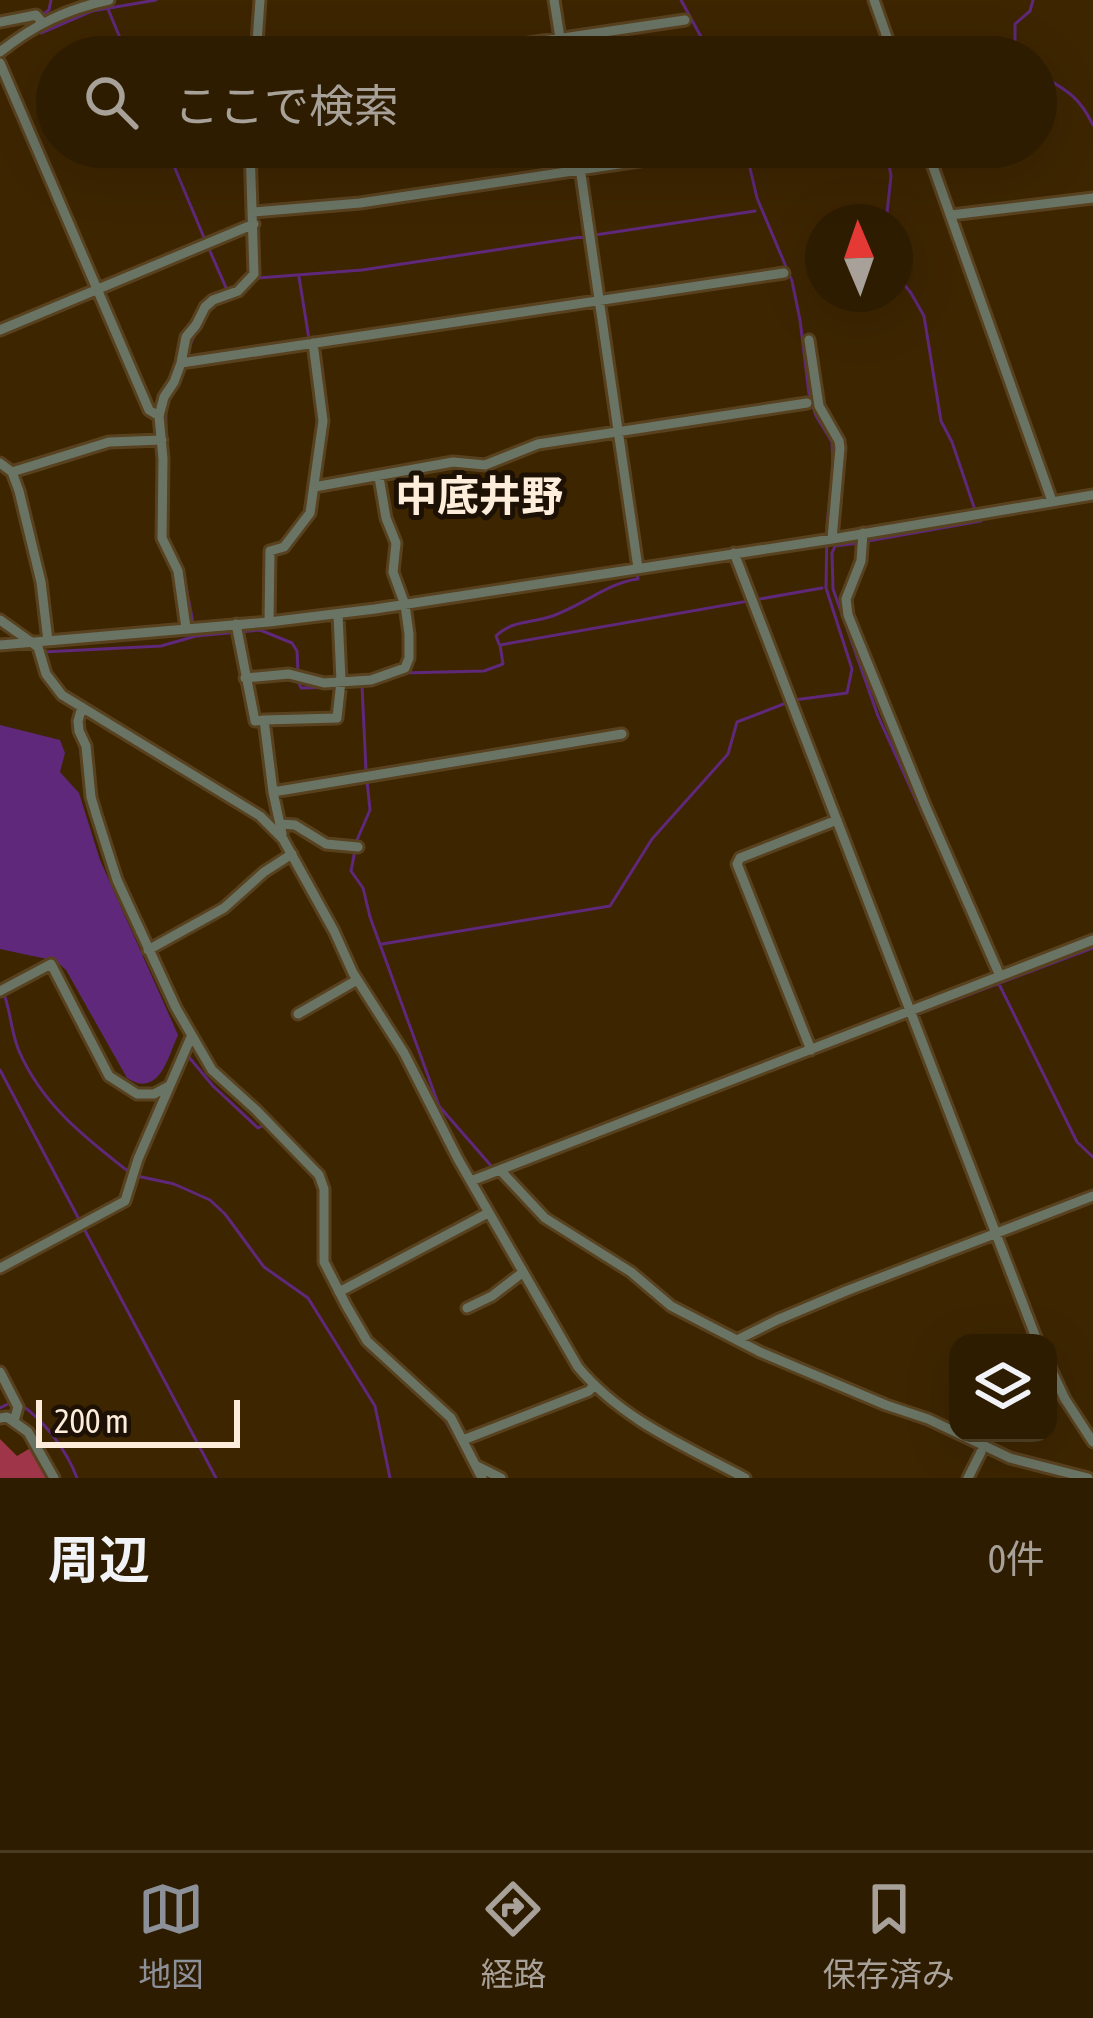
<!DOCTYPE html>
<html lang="ja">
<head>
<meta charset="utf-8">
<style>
  :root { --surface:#2e1c00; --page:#36250a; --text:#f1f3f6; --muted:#a7a199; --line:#493a22; --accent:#8c9099 }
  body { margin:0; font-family:"Asap Condensed","Noto Sans JP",sans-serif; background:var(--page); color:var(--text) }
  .controls { position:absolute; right:36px; bottom:36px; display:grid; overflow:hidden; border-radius:24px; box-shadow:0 12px 48px #0002 }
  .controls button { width:108px; height:108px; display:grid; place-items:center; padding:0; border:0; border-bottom:3px solid var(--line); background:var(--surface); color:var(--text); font:60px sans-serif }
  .compass { position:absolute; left:805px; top:204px; width:108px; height:108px; border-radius:50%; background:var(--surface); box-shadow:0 12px 48px #0002; rotate:358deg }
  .scale { position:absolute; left:36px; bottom:30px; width:204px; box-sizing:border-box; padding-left:12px; border:6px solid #fdedda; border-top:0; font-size:33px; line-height:42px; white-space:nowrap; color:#fdedda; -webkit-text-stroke:9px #1c1104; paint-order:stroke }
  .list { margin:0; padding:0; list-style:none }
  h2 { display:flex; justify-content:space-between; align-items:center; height:156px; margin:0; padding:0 48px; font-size:51px }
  h2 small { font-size:39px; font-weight:400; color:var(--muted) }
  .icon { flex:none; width:66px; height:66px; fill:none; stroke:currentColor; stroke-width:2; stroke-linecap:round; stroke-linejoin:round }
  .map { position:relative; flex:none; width:1093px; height:1478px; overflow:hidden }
  .search { position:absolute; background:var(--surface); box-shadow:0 12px 48px #0002; left:36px; right:36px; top:36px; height:132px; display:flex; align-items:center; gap:30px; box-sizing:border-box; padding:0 42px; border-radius:66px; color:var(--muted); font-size:45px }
  .sheet { height:372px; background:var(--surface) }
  nav { display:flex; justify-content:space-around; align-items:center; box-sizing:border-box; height:168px; border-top:3px solid var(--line); background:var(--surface); font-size:33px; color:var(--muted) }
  nav a { display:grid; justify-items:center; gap:6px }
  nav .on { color:var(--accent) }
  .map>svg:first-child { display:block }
  .forest { fill:#9e3548 }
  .water { fill:#5f287a }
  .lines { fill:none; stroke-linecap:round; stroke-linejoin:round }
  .stream { stroke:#5f287a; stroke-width:3 }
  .minor-casing { stroke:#58411f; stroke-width:15 }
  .minor { stroke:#6a7464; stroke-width:9 }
  .labels { text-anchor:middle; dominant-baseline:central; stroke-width:10; stroke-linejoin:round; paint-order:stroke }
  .quarter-label { font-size:42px; font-weight:bold; fill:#fdedda; stroke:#1c1104 }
</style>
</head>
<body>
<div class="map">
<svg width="1093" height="1478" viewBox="0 0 1093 1478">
  <rect width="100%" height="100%" fill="#3d2500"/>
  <path class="forest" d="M0 1439 17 1456 34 1446 51 1478H0Z"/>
  <path class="water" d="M0 725 60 740 65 753 60 772 79 793 100 860 178 1035C168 1057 159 1099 127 1078L66 970 56 961 0 949Z"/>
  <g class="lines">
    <path class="stream" d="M681 0 712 57
      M108 9 128 57
      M42 15 49 10 51 0
      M41 33 92 11 156 0
      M1022 57 1015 41V24L1030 11 1033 0
      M1036 72C1065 90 1078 94 1093 125
      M166 147 205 240
      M572 147 575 166
      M255 150 276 147
      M576 176 586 243
      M886 222 891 176 886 147
      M257 230 258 268
      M209 249 227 290
      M895 273 911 293 924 316 941 421 952 442 976 513
      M299 277 309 339
      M258 278 362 270 755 211
      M188 350 196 332
      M166 441V406L172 393
      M167 469V537L183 570 193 623
      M868 541 981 521
      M859 543 835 546 832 553 833 589 878 716 986 955
      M0 627 19 640
      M499 644 496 636C511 621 530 623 549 617 579 608 609 582 638 579L637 573
      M43 652 161 646 196 636 260 630 292 643 297 651 298 672
      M298 681 301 688 338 687
      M383 681 403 673 484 671 503 664 500 645 822 588
      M362 685 366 771
      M367 781 370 810 357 840 351 871 363 888 370 917 439 1106 493 1168
      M382 944 610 906 652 839 728 754 737 722 794 700 847 693 852 669 826 588 827 525 833 468 832 442 816 416 809 394 800 320 792 281 757 198 745 147
      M997 980 1077 1142 1093 1157
      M4 994C11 1013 11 1032 19 1051 42 1104 84 1137 129 1172
      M915 1015 1093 948
      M188 1056 213 1086 258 1128 264 1125 271 1131
      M0 1070 216 1478
      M137 1176 174 1184 210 1200 225 1214 264 1267 308 1298 375 1406 390 1478
      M499 1176 534 1212
      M319 1187 320 1213
      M321 1265 341 1304
      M345 1313 367 1349 414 1390
      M758 1356 782 1366
      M20 1404C44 1420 67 1451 77 1478
      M0 1408 12 1402
      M885 1409 938 1429
      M443 1417 471 1466"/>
    <g class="minor-casing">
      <path id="minor" d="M554 0 563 57
        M874 0 894 57
        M0 22 36 15 42 22
        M0 52C34 25 67 9 109 0
        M256 57 260 0
        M434 57 685 20
        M0 63 149 410 159 416
        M577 147 638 568
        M926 147 1052 501
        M253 212 360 203 733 147
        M951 215 1093 198
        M0 330 254 224
        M809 340 819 406 839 441 840 448 832 539
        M181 363 784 273
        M0 463 12 472 19 491 41 582 48 641
        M12 472 109 442 162 440
        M314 487 453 462 485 465 538 444 807 403
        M863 533 861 561 846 599 848 615 925 805 1000 976
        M734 553 1038 1343
        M0 620 38 647 46 674 62 695 260 816 283 839 334 931 353 973 404 1053 458 1159 578 1367C622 1420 685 1446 745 1478
        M269 622 270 551 284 547 310 513 323 421 313 343
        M236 624 255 721 264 720 273 792 282 834
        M186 628 178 571 162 538 163 459 159 416 164 397 174 382 181 363 186 337 196 325 205 307 213 300 238 291 254 274 250 147
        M0 645 269 622 375 609 832 539 1093 495
        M245 678 289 674 324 683 371 680 405 668 409 658V634L405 605 393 572 396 543 386 518 379 477
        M82 707 78 721 79 731 86 746 91 797 96 814 117 880 176 1008 212 1070 256 1110 319 1175 324 1189V1262L346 1305 367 1341 451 1418 482 1478
        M264 720 337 718 341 681 338 614
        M273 792 622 734
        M280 824 295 825 326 844 358 847
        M148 950 224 908 264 872 292 854
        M0 991 51 964 109 1076 137 1094H154L169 1086
        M298 1014 357 980
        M811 1050 737 864 740 858 837 820
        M501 1171 545 1218 631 1272 671 1306 760 1352 886 1405 928 1419 1010 1458 1088 1478
        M471 1181 1093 940
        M0 1268 125 1201 138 1159 191 1037
        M339 1292 488 1213
        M467 1308 492 1296 522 1273
        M737 1340 777 1320 846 1291 1093 1196
        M1048 1363 1065 1399 1093 1442
        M0 1372 18 1407 14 1421
        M0 1418 7 1417 28 1432 54 1478
        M463 1440 589 1391 593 1386
        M477 1466 501 1478
        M968 1478 981 1452"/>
    </g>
    <use href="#minor" class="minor"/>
  </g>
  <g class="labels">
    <g class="quarter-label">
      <text x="479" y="496">中底井野</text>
    </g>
  </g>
</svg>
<div class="controls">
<button><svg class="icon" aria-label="layers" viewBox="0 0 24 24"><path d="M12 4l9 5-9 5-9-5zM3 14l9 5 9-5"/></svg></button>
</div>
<svg class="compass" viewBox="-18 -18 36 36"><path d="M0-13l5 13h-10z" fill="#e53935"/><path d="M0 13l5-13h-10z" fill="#a7a199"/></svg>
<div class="scale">200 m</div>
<div class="search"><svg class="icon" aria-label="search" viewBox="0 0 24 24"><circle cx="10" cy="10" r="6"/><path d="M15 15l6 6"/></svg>ここで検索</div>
</div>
<section class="sheet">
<h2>周辺<small>0件</small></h2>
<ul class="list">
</ul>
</section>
<nav>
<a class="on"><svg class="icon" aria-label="map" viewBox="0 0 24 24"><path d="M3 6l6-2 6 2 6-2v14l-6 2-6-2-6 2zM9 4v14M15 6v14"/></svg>地図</a>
<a><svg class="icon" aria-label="directions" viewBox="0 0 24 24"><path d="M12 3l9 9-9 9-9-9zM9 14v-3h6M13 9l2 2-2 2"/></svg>経路</a>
<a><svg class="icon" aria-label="saved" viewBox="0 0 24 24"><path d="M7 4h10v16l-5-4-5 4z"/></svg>保存済み</a>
</nav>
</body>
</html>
